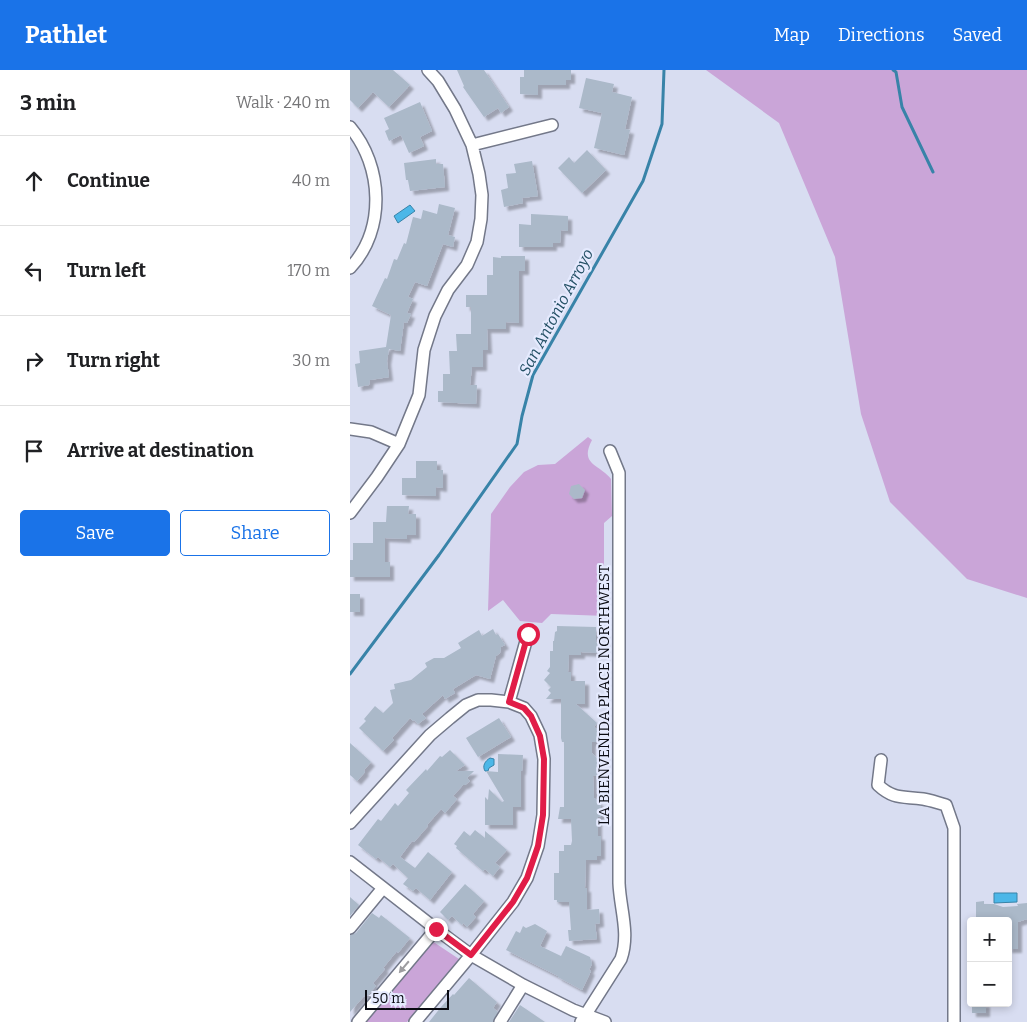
<!DOCTYPE html>
<html lang="en">
<head>
<meta charset="utf-8">
<style>
  :root { --surface:#fff; --page:#f6f6f6; --text:#202124; --muted:#757577; --line:#e0e0e0; --accent:#1a73e8 }
  body { margin:0; font-family:Bitter,serif; background:var(--page); color:var(--text) }
  .controls { position:absolute; right:15px; bottom:15px; display:grid; overflow:hidden; border-radius:5px; box-shadow:0 2px 8px #0003 }
  .controls button { width:45px; height:45px; display:grid; place-items:center; padding:0; border:0; border-bottom:1px solid var(--line); background:var(--surface); color:var(--text); font:25px sans-serif }
  .scale { position:absolute; left:15px; bottom:12px; width:84px; box-sizing:border-box; padding-left:5px; border:2px solid #0a0b12; border-top:0; font-size:14px; line-height:18px; white-space:nowrap; color:#0a0b12; -webkit-text-stroke:4px #e5eafe; paint-order:stroke }
  .stop { position:absolute; width:15px; height:15px; margin:-11px; border:4px solid #e11d48; border-radius:50%; background:#fff }
  .stop.end { background:#e11d48; border-color:#fff; box-shadow:0 1px 5px #0008 }
  .list { margin:0; padding:0; list-style:none }
  h2 { display:flex; justify-content:space-between; align-items:center; height:65px; margin:0; padding:0 20px; font-size:21px }
  h2 small { font-size:16px; font-weight:400; color:var(--muted) }
  .list li { display:grid; grid-template-columns:32px 1fr auto; gap:15px; align-items:center; box-sizing:border-box; height:90px; padding:0 20px; border-top:1px solid var(--line) }
  .list b { display:block; font-size:19px; white-space:nowrap }
  .list em { font-size:16px; font-style:normal; color:var(--muted) }
  .actions { display:flex; gap:10px; padding:15px 20px }
  .actions a { flex:1; padding:11px 0; border:1px solid var(--accent); border-radius:5px; text-align:center; font-size:18px; color:var(--accent) }
  .actions .main { background:var(--accent); color:#fff }
  .icon { flex:none; width:28px; height:28px; fill:none; stroke:currentColor; stroke-width:2; stroke-linecap:round; stroke-linejoin:round }
  .map { position:relative; flex:none; width:677px; height:952px; overflow:hidden }
  header { display:flex; align-items:center; gap:30px; box-sizing:border-box; height:70px; padding:0 25px; background:var(--accent); color:#fff }
  header strong { font-size:24px }
  nav { display:flex; gap:28px; margin-inline-start:auto; font-size:18px }
  main { display:flex }
  aside { flex:1; background:var(--surface) }
  .map>svg:first-child { display:block }
  .green { fill:#caa5d8 }
  .water { fill:#4cb7e8; stroke:#3883a8 }
  .lines { fill:none; stroke-linecap:round; stroke-linejoin:round }
  .stream { stroke:#3883a8; stroke-width:3 }
  .building { fill:#abb9c9; filter:url(#shadow) }
  .minor-casing { stroke:#737889; stroke-width:14 }
  .minor { stroke:#fff; stroke-width:11 }
  .oneway { fill:#9d9da0 }
  .route { stroke:#e11d48; stroke-width:6 }
  .labels { text-anchor:middle; dominant-baseline:central; stroke-width:4.5; stroke-linejoin:round; paint-order:stroke }
  .street-label { font-size:15px; fill:#0a0b12; stroke:#e5eafe }
  .water-label { font-size:16px; font-style:italic; fill:#255166; stroke:#e5eafe }
</style>
</head>
<body>
<header>
<strong>Pathlet</strong>
<nav><a>Map</a><a>Directions</a><a>Saved</a></nav>
</header>
<main>
<aside>
<h2>3 min<small>Walk · 240 m</small></h2>
<ul class="list">
<li><svg class="icon" aria-label="ahead" viewBox="0 0 24 24"><path d="M12 20V5M6 11l6-6 6 6"/></svg><div><b>Continue</b></div><em>40 m</em></li>
<li><svg class="icon" aria-label="left" viewBox="0 0 24 24"><path d="M17 20v-9H6M10 6l-5 5 5 5"/></svg><div><b>Turn left</b></div><em>170 m</em></li>
<li><svg class="icon" aria-label="right" viewBox="0 0 24 24"><path d="M7 20v-9h11M14 6l5 5-5 5"/></svg><div><b>Turn right</b></div><em>30 m</em></li>
<li><svg class="icon" aria-label="arrive" viewBox="0 0 24 24"><path d="M6 21V4h12l-3 4 3 4H6"/></svg><div><b>Arrive at destination</b></div></li>
</ul>
<div class="actions"><a class="main">Save</a><a>Share</a></div>
</aside>
<div class="map">
<svg width="677" height="952" viewBox="0 0 677 952">
  <defs>
    <filter id="shadow"><feDropShadow dx="4" dy="4" stdDeviation="1" flood-color="#0004"/></filter>
  </defs>
  <rect width="100%" height="100%" fill="#d8ddf1"/>
  <path class="green" d="M356 0H677V528L617 509 540 432 511 344 485 187 429 53Z
    M238 367 242 370C229 395 249 394 261 409L262 446 254 453V529L257 532 256 546 201 544 192 553 170 551 153 530 138 541 141 444 160 417 174 402 188 395 205 394Z
    M82 871 109 889 57 952H14Z"/>
  <path class="water" d="M60 135 65 141 48 153 44 146Z
    M140 688 144 689V695L139 698 138 701H135C132 696 135 691 140 688Z
    M644 823H667V832L644 833Z"/>
  <g class="lines">
    <path class="stream" d="M543 0 546 2 552 37 583 102
      M0 604 89 485 167 374 172 346 183 305 293 111 312 54 314 0"/>
  </g>
  <path class="building" d="M0 0H43L60 15 39 37 23 22 8 38 0 30Z
    M107 0H134L159 37 151 43 148 38 134 47 113 17 114 16Z
    M174 0H221V10H216V15H188V25L170 24V7H174Z
    M236 8 264 14 262 22 282 27 275 59 280 60 274 85 244 78 252 43 229 38Z
    M70 32 82 61 70 67 74 76 59 83 51 65 39 71 35 61 39 59 34 48Z
    M237 80 256 100 232 123 208 98 219 87 224 93Z
    M86 89V94H93L95 117 60 121 58 110H56L54 93Z
    M182 91 188 126 172 128 173 133 154 137 151 120 158 118 156 104 166 103 164 94Z
    M89 134 105 138 98 165 105 167 103 177 93 174 77 216 65 212 58 227 63 229 57 243 61 244 57 253 54 252 50 281 39 279 37 291 39 307 20 310 19 315 8 317 5 294 10 293 9 281 36 277 41 245 22 236 35 208 37 209 44 189 47 190 54 173 56 174 63 147 71 149 73 140 87 144Z
    M181 144 218 146V161L211 160 210 173H203V177H169V154L181 155Z
    M151 186H175V201H169V253L156 252V259H137L138 280H133V297H122L120 315H127L126 334 88 332V321H93V304H100L99 281H107L106 264H121V237H116V225H137V205H143V187L151 188Z
    M66 391H87V400H93V418L86 417V426L52 425V408H66Z
    M229 414 235 420 232 428 224 429 219 424 221 416Z
    M37 436H59L58 444H66V465H57V469L35 468V492H40V507H0V490H3V473H23V452H36Z
    M0 524H10V542H0Z
    M207 556 246 557V572H248V583L231 582V585H219L218 602H221V611H235V634H226L247 653 244 657 249 661 250 667 249 672H242V683L251 693V706H243L244 728 249 732 251 737V747H248V766H251V786H247V790H236L235 818H237V840L249 839 250 853 245 854 247 869 219 871 218 860H221L219 832H207V830H204V803H209V781H214V775H221L222 771 221 749H208L210 737H214V672H212L211 668V629H196L201 623 198 620 201 617 194 610 200 603 197 601 200 597V581H203V571H204L205 562 207 561Z
    M143 559 146 565 148 564 155 575 151 577 150 583 146 586 140 609 126 605 103 619 105 623 95 629 93 625 72 644 76 648 68 654 64 650 63 651 60 648 42 668 44 670 33 681 9 658 16 651 14 649 25 636 33 643 43 633 40 620 45 619 44 614 61 610 77 597 75 593 84 588H94L111 578 108 573 129 560 132 566Z
    M149 648 161 667 128 687 116 668Z
    M0 673 21 692 14 700 15 702 7 711 0 705Z
    M100 680 115 695 106 701H124L117 708 120 711 115 715H113L103 726 107 729 95 743 91 739 77 755 78 756 64 772 62 771 50 787 65 798 78 782 102 802 80 830 66 818 63 821 53 814 58 808 43 794 40 797 28 787 26 789 8 775 28 749 31 751 45 733 48 736 59 723 56 720 76 699 77 701 90 686 92 687Z
    M148 684 173 685 172 701H171V737H163V755H135V727L138 730 139 719 152 732 154 731 136 701 148 702Z
    M125 760 135 768V761L157 780 145 793 150 797 143 806 135 799 133 801 106 778 107 776 104 774 114 761 120 766Z
    M115 814 134 831 123 844 126 847 117 857 113 853 112 855 102 846 98 850 90 842Z
    M0 827 9 835 0 846Z
    M634 831V834H644L653 837 668 836 667 834 677 833V849L668 852V879H658V851H628V849H626V832Z
    M22 843 29 848 31 845 60 868 48 883 47 881 33 898 35 899 23 913 26 916 16 927 14 926 0 942V865L6 863Z
    M185 854 197 861 190 876 211 886 216 876 240 887 242 894 239 900 241 901 232 920 208 907V906L156 880 166 861 170 863 173 856 176 858Z
    M119 908 147 932 143 938 148 942 143 952H79L91 937 103 924 104 925Z
    M622 933H636V943H622Z
    M170 935 195 952H159Z"/>
  <g class="lines">
    <g class="minor-casing">
      <path id="minor" d="M0 57C33 96 36 160 0 198
        M122 75 202 55
        M0 359 21 362 49 374
        M0 443 27 407 49 374 69 325 74 280 85 246 98 220 117 195 127 172 131 149 132 125 129 104 122 75 105 39 88 11 78 0
        M159 632 178 564
        M531 690 528 715C544 730 553 726 573 729 580 730 588 733 596 735L604 758V952
        M0 753 80 665 100 648 116 635 128 630H141L159 632 174 638 181 646 190 665 194 689 193 745 188 776 177 808 163 832 121 885 65 952
        M0 792 86 859 121 885 173 915 223 940 255 952
        M0 858 33 818
        M8 952 86 859
        M150 952 173 915
        M231 952 271 889C280 863 270 839 269 813V403L260 381"/>
    </g>
    <use href="#minor" class="minor"/>
  </g>
  <defs><path id="oneway-solid" d="M-6-.8H1V-3.2L6.5 0L1 3.2V.8H-6Z" transform="scale(1.25)"/></defs>
  <use class="oneway" href="#oneway-solid" transform="translate(54 897) rotate(130)"/>
  <g class="lines">
    <path class="route" d="M86 859 121 885 163 832 177 808 188 776 193 745 194 689 190 666 181 646 174 638 159 632 178 564"/>
  </g>
  <g class="labels">
    <g class="street-label">
      <text transform="translate(254 625) rotate(-90)">LA BIENVENIDA PLACE NORTHWEST</text>
    </g>
    <g class="water-label">
      <text transform="translate(206 242) rotate(-62)">San Antonio Arroyo</text>
    </g>
  </g>
</svg>
<div class="controls">
<button>+</button>
<button>−</button>
</div>
<div class="scale">50 m</div>
<div class="stop" style="left:178px;top:564px"></div>
<div class="stop end" style="left:86px;top:859px"></div>
</div>
</main>
</body>
</html>
